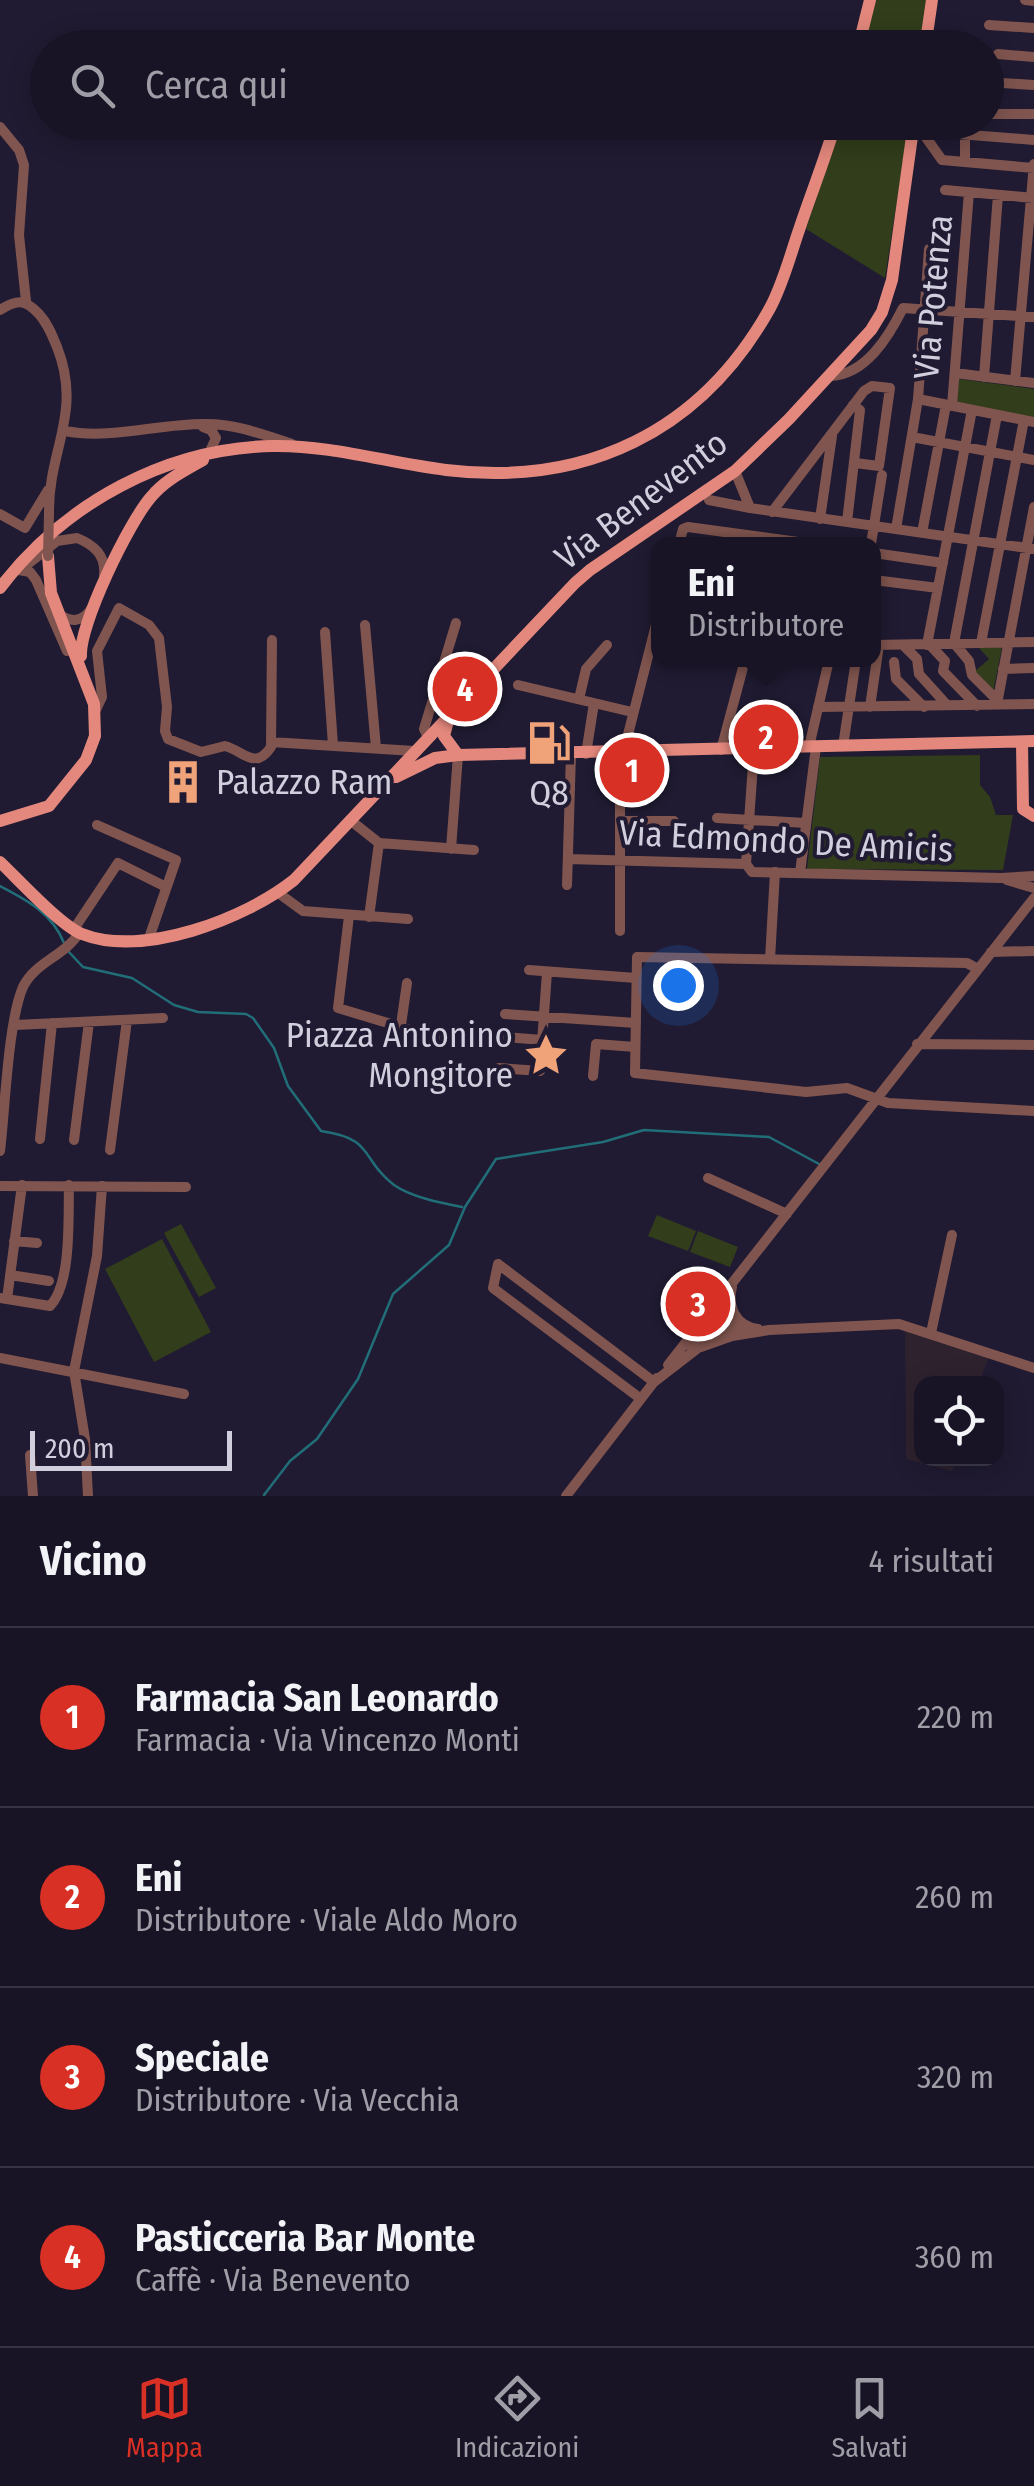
<!DOCTYPE html>
<html lang="it">
<head>
<meta charset="utf-8">
<style>
  :root { --surface:#181426; --page:#252132; --text:#f1f3f6; --muted:#9f9ea7; --line:#363343; --accent:#d93025 }
  body { margin:0; font-family:"Fira Sans Condensed",sans-serif; background:var(--page); color:var(--text) }
  .controls { position:absolute; right:30px; bottom:30px; display:grid; overflow:hidden; border-radius:20px; box-shadow:0 5px 25px #0003 }
  .controls button { width:90px; height:90px; display:grid; place-items:center; padding:0; border:0; border-bottom:2px solid var(--line); background:var(--surface); color:var(--text); font:50px sans-serif }
  .scale { position:absolute; left:30px; bottom:25px; width:202px; box-sizing:border-box; padding-left:10px; border:5px solid #d1cfde; border-top:0; font-size:28px; line-height:35px; white-space:nowrap; color:#d1cfde; -webkit-text-stroke:8px #201b32; paint-order:stroke }
  .you { position:absolute; left:678px; top:985px; width:35px; height:35px; margin:-25px; border:8px solid #fff; border-radius:50%; background:#1a73e8; box-shadow:0 0 0 15px #1a73e833 }
  .badge { display:grid; place-items:center; width:65px; height:65px; border-radius:50%; background:var(--accent); color:#fff; font-size:32px; font-weight:700 }
  .pin { position:absolute; translate:-50% -50%; border:5px solid #fff; box-shadow:0 2px 10px #0006 }
  .popup { position:absolute; left:651px; top:537px; width:230px; height:130px; box-sizing:border-box; display:grid; place-content:center; border-radius:20px; background:var(--surface); filter:drop-shadow(0 2px 8px #0005); font-size:32px; white-space:nowrap; color:var(--muted) }
  .popup b { font-size:38px; color:var(--text) }
  .popup::after { content:''; position:absolute; left:50%; top:100%; margin-left:-20px; border:20px solid transparent; border-top-color:var(--surface) }
  .list { margin:0; padding:0; list-style:none }
  h2 { display:flex; justify-content:space-between; align-items:center; height:130px; margin:0; padding:0 40px; font-size:42px }
  h2 small { font-size:32px; font-weight:400; color:var(--muted) }
  .list li { display:grid; grid-template-columns:65px 1fr auto; gap:30px; align-items:center; box-sizing:border-box; height:180px; padding:0 40px; border-top:2px solid var(--line) }
  .list b { display:block; font-size:38px; white-space:nowrap }
  .list p { margin:0; font-size:32px; white-space:nowrap; color:var(--muted) }
  .list em { font-size:32px; font-style:normal; color:var(--muted) }
  .icon { flex:none; width:55px; height:55px; fill:none; stroke:currentColor; stroke-width:2; stroke-linecap:round; stroke-linejoin:round }
  .map { position:relative; flex:none; width:1034px; height:1496px; overflow:hidden }
  .search { position:absolute; background:var(--surface); box-shadow:0 5px 25px #0003; left:30px; right:30px; top:30px; height:110px; display:flex; align-items:center; gap:25px; box-sizing:border-box; padding:0 35px; border-radius:55px; color:var(--muted); font-size:38px }
  .sheet { height:850px; background:var(--surface) }
  nav { display:flex; justify-content:space-around; align-items:center; box-sizing:border-box; height:140px; border-top:2px solid var(--line); background:var(--surface); font-size:28px; color:var(--muted) }
  nav a { display:grid; justify-items:center; gap:5px }
  nav .on { color:var(--accent) }
  .map>svg:first-child { display:block }
  .industrial { fill:#2e222f }
  .green { fill:#313d1b }
  .lines { fill:none; stroke-linecap:round; stroke-linejoin:round }
  .stream { stroke:#216e79; stroke-width:2.5 }
  .minor { stroke:#81554f; stroke-width:10 }
  .major { stroke:#e4887d; stroke-width:12 }
  .minor-bridge { stroke:#81554f; stroke-width:10 }
  .labels { text-anchor:middle; dominant-baseline:central; stroke-width:8; stroke-linejoin:round; paint-order:stroke }
  .street-label { font-size:35px; fill:#d1cfde; stroke:#201b32 }
  .poi-label { font-size:35px; fill:#d1cfde; stroke:#201b32; text-anchor:start }
</style>
</head>
<body>
<div class="map">
<svg width="1034" height="1496" viewBox="0 0 1034 1496">
  <rect width="100%" height="100%" fill="#201b32"/>
  <path class="industrial" d="M905 1329 940 1343 944 1342 989 1357 979 1383 922 1384V1458L956 1459 952 1471 906 1459Z"/>
  <path class="green" d="M876 0H927L920 47 863 48Z
    M842 123H909L885 278 806 229Z
    M959 379 1034 389V418L957 402Z
    M1002 647 993 692 974 672 989 659 979 648Z
    M980 755V785L990 797 996 815H1013L1003 870 807 869 820 757Z
    M657 1215 696 1231 688 1251 648 1236Z
    M181 1224 216 1288 199 1297 164 1233Z
    M698 1231 738 1247 730 1267 690 1252Z
    M162 1239 211 1332 154 1362 105 1269Z"/>
  <g class="lines">
    <path class="stream" d="M0 886C27 900 52 913 64 943
      M67 950 83 967 132 978 174 1005 198 1012 246 1014 253 1018 274 1048 288 1086 321 1131C376 1139 359 1158 394 1185 411 1197 441 1203 462 1207
      M264 1495 290 1461 317 1439 358 1379 393 1294 449 1245 465 1207 496 1159 603 1142 644 1130 769 1137 819 1164"/>
    <path class="minor" d="M1025 0 1034 1
      M989 25 1034 28
      M998 54 1034 57
      M986 82 1034 85
      M986 114H1034
      M915 122 942 160 1034 168
      M947 122 946 133 1034 140
      M0 127 19 150 24 165 19 235 26 301
      M965 162V134
      M945 190 1034 198
      M0 310C17 299 25 299 39 314 48 324 52 335 57 347 83 413 48 450 49 513
      M955 373 1034 383
      M830 376C866 375 889 336 903 308L1034 317
      M984 377 998 195
      M1015 381 1034 164
      M918 399 1034 422
      M952 406 969 192
      M203 427 211 430 216 438 209 453
      M65 431C112 440 160 423 207 424 236 424 264 435 292 444
      M912 437 1034 460
      M735 471 750 508 1034 549
      M709 500 750 508
      M772 512 864 391 872 386 890 388 879 466 855 463
      M0 514 25 528 48 490
      M820 519 832 436
      M847 522 860 410 853 405
      M896 529 918 399 929 249
      M922 533 946 405
      M679 544 683 529 688 527 813 544
      M871 544 882 475
      M874 553 943 563
      M24 567 57 541 77 538C94 545 106 555 104 575
      M19 570 30 572 36 580 67 651
      M874 580 938 588
      M59 614C71 623 82 622 91 609
      M365 625 376 748
      M325 632 333 745
      M981 643 1024 420
      M874 645 1034 642
      M903 645 917 659 919 674 947 705
      M927 645 972 410
      M930 645 945 661 943 671 977 706
      M894 662 896 679 924 707
      M1003 669 1034 668
      M518 685 632 712
      M579 699 586 669 607 645
      M997 700 972 675 969 661 954 643 997 415
      M997 704 1034 507
      M818 707 1034 704
      M870 707 879 645
      M95 712 102 697 97 651 119 608 149 625 159 638 167 707 165 731 168 739 201 752 225 746C244 751 255 771 271 747L272 640
      M428 737 424 729 456 623
      M271 742 414 751
      M843 746 856 660
      M809 747 829 660
      M721 750 745 660
      M586 754 594 703
      M717 818 806 823
      M350 820 379 843 474 850
      M621 821H674
      M97 825 176 860 148 941
      M451 849 458 755
      M568 859 746 864 752 872 1001 878 1034 876
      M746 864 754 750
      M800 873 816 747
      M1007 880 1034 888
      M567 885 571 754
      M277 892 303 911 408 919
      M349 916 338 1008 454 1043
      M369 917 379 843
      M74 929 118 863 166 887
      M620 931V766L658 617
      M991 952 1034 951
      M770 959 775 872
      M978 969 967 963 637 957 635 1073 806 1092 847 1088 888 1103 1034 1111
      M529 970 636 978
      M505 1014 636 1023
      M15 1025 163 1018
      M401 1025 407 983
      M505 1037 542 1040
      M917 1044 1034 1045
      M499 1068 540 1071 547 972
      M593 1076 596 1044 635 1047
      M40 1139 52 1023
      M74 1140 89 1022
      M110 1150 127 1020
      M0 1151C5 1111 8 1021 23 987 35 962 65 956 79 933
      M708 1178 787 1214
      M0 1186 186 1187
      M14 1241 37 1243
      M10 1275 49 1281
      M732 1287C727 1307 736 1326 758 1329
      M0 1298 50 1306C72 1283 68 1217 69 1185
      M720 1298 727 1318 740 1330
      M7 1299 22 1185
      M931 1333 952 1235
      M686 1345 715 1332 741 1328
      M0 1358 184 1394
      M668 1365 1034 898
      M641 1399 493 1288 498 1264 654 1382 698 1348 732 1336 769 1330 899 1324 1034 1368
      M30 1455 33 1496
      M88 1496 85 1439 74 1371 97 1256 102 1186
      M566 1496 657 1378"/>
    <path class="major" d="M858 48 870 0
      M925 48 932 0
      M0 588C65 503 166 448 273 446 331 445 389 463 446 470 585 487 701 432 770 308 783 284 790 256 799 230 811 194 825 159 836 122
      M81 656C79 625 129 522 151 497 165 480 184 471 203 460
      M449 717 444 736 458 755
      M1022 742 1023 809 1034 816
      M396 777 435 758 458 755 1034 741
      M0 821 49 806 86 760 95 736 94 704 51 593 48 556
      M0 862C19 880 60 925 82 934 143 958 245 919 294 880L575 583 590 570 735 471 789 419 871 330 882 312 892 280 914 122"/>
    <path class="minor-bridge" d="M48 556 49 513"/>
  </g>
  <defs>
    <g id="fuel-bare" transform="scale(3.45)"><path d="M-5.5-6h7V0h2V4h1.3V-2.5L3-4.5l.8-.8L6-3V5H2.5V1h-1V6h-7ZM-4.2-4.7v3.2H.2V-4.7Z" fill="#f0a279" stroke="#201b32" stroke-width="2.5" paint-order="stroke"/></g>
    <g id="building-bare" transform="scale(3.45)"><path d="M-4-6H4V6H1V3H-1V6H-4ZM-2.5-4.3h1.7v1.8h-1.7ZM.8-4.3h1.7v1.8H.8ZM-2.5-1h1.7V.8h-1.7ZM.8-1h1.7V.8H.8Z" fill="#f0a279" stroke="#201b32" stroke-width="2.5" paint-order="stroke"/></g>
    <g id="sight-bare" transform="scale(3.45)"><path d="M0-6L1.8-2.2L6-1.7L2.9 1.2L3.7 5.4L0 3.3L-3.7 5.4L-2.9 1.2L-6-1.7L-1.8-2.2Z" fill="#f0a279" stroke="#201b32" stroke-width="2.5" paint-order="stroke"/></g>
  </defs>
  <g fill-rule="evenodd">
    <use href="#fuel-bare" x="549" y="743"/>
    <use href="#building-bare" x="183" y="782"/>
    <use href="#sight-bare" x="546" y="1055"/>
  </g>
  <g class="labels">
    <g class="street-label">
      <text transform="translate(933 297) rotate(-85)">Via Potenza</text>
      <text transform="translate(641 500) rotate(-37)">Via Benevento</text>
      <text transform="translate(786 841) rotate(3)">Via Edmondo De Amicis</text>
    </g>
    <g class="poi-label">
      <text x="216" y="782">Palazzo Ram</text>
      <text x="549" y="793" text-anchor="middle">Q8</text>
      <text x="513" y="1035" text-anchor="end">Piazza Antonino<tspan x="513" dy="40">Mongitore</tspan></text>
    </g>
  </g>
</svg>
<div class="controls">
<button><svg class="icon" aria-label="locate" viewBox="0 0 24 24"><circle cx="12" cy="12" r="6"/><path d="M12 2v4M12 18v4M2 12h4M18 12h4"/></svg></button>
</div>
<div class="scale">200 m</div>
<div class="you"></div>
<div class="pin badge" style="left:632px;top:770px">1</div>
<div class="pin badge" style="left:766px;top:737px">2</div>
<div class="popup"><b>Eni</b>Distributore</div>
<div class="pin badge" style="left:698px;top:1304px">3</div>
<div class="pin badge" style="left:465px;top:689px">4</div>
<div class="search"><svg class="icon" aria-label="search" viewBox="0 0 24 24"><circle cx="10" cy="10" r="6"/><path d="M15 15l6 6"/></svg>Cerca qui</div>
</div>
<section class="sheet">
<h2>Vicino<small>4 risultati</small></h2>
<ul class="list">
<li><span class="badge">1</span><div><b>Farmacia San Leonardo</b><p>Farmacia · Via Vincenzo Monti</p></div><em>220 m</em></li>
<li><span class="badge">2</span><div><b>Eni</b><p>Distributore · Viale Aldo Moro</p></div><em>260 m</em></li>
<li><span class="badge">3</span><div><b>Speciale</b><p>Distributore · Via Vecchia</p></div><em>320 m</em></li>
<li><span class="badge">4</span><div><b>Pasticceria Bar Monte</b><p>Caffè · Via Benevento</p></div><em>360 m</em></li>
</ul>
</section>
<nav>
<a class="on"><svg class="icon" aria-label="map" viewBox="0 0 24 24"><path d="M3 6l6-2 6 2 6-2v14l-6 2-6-2-6 2zM9 4v14M15 6v14"/></svg>Mappa</a>
<a><svg class="icon" aria-label="directions" viewBox="0 0 24 24"><path d="M12 3l9 9-9 9-9-9zM9 14v-3h6M13 9l2 2-2 2"/></svg>Indicazioni</a>
<a><svg class="icon" aria-label="saved" viewBox="0 0 24 24"><path d="M7 4h10v16l-5-4-5 4z"/></svg>Salvati</a>
</nav>
</body>
</html>
